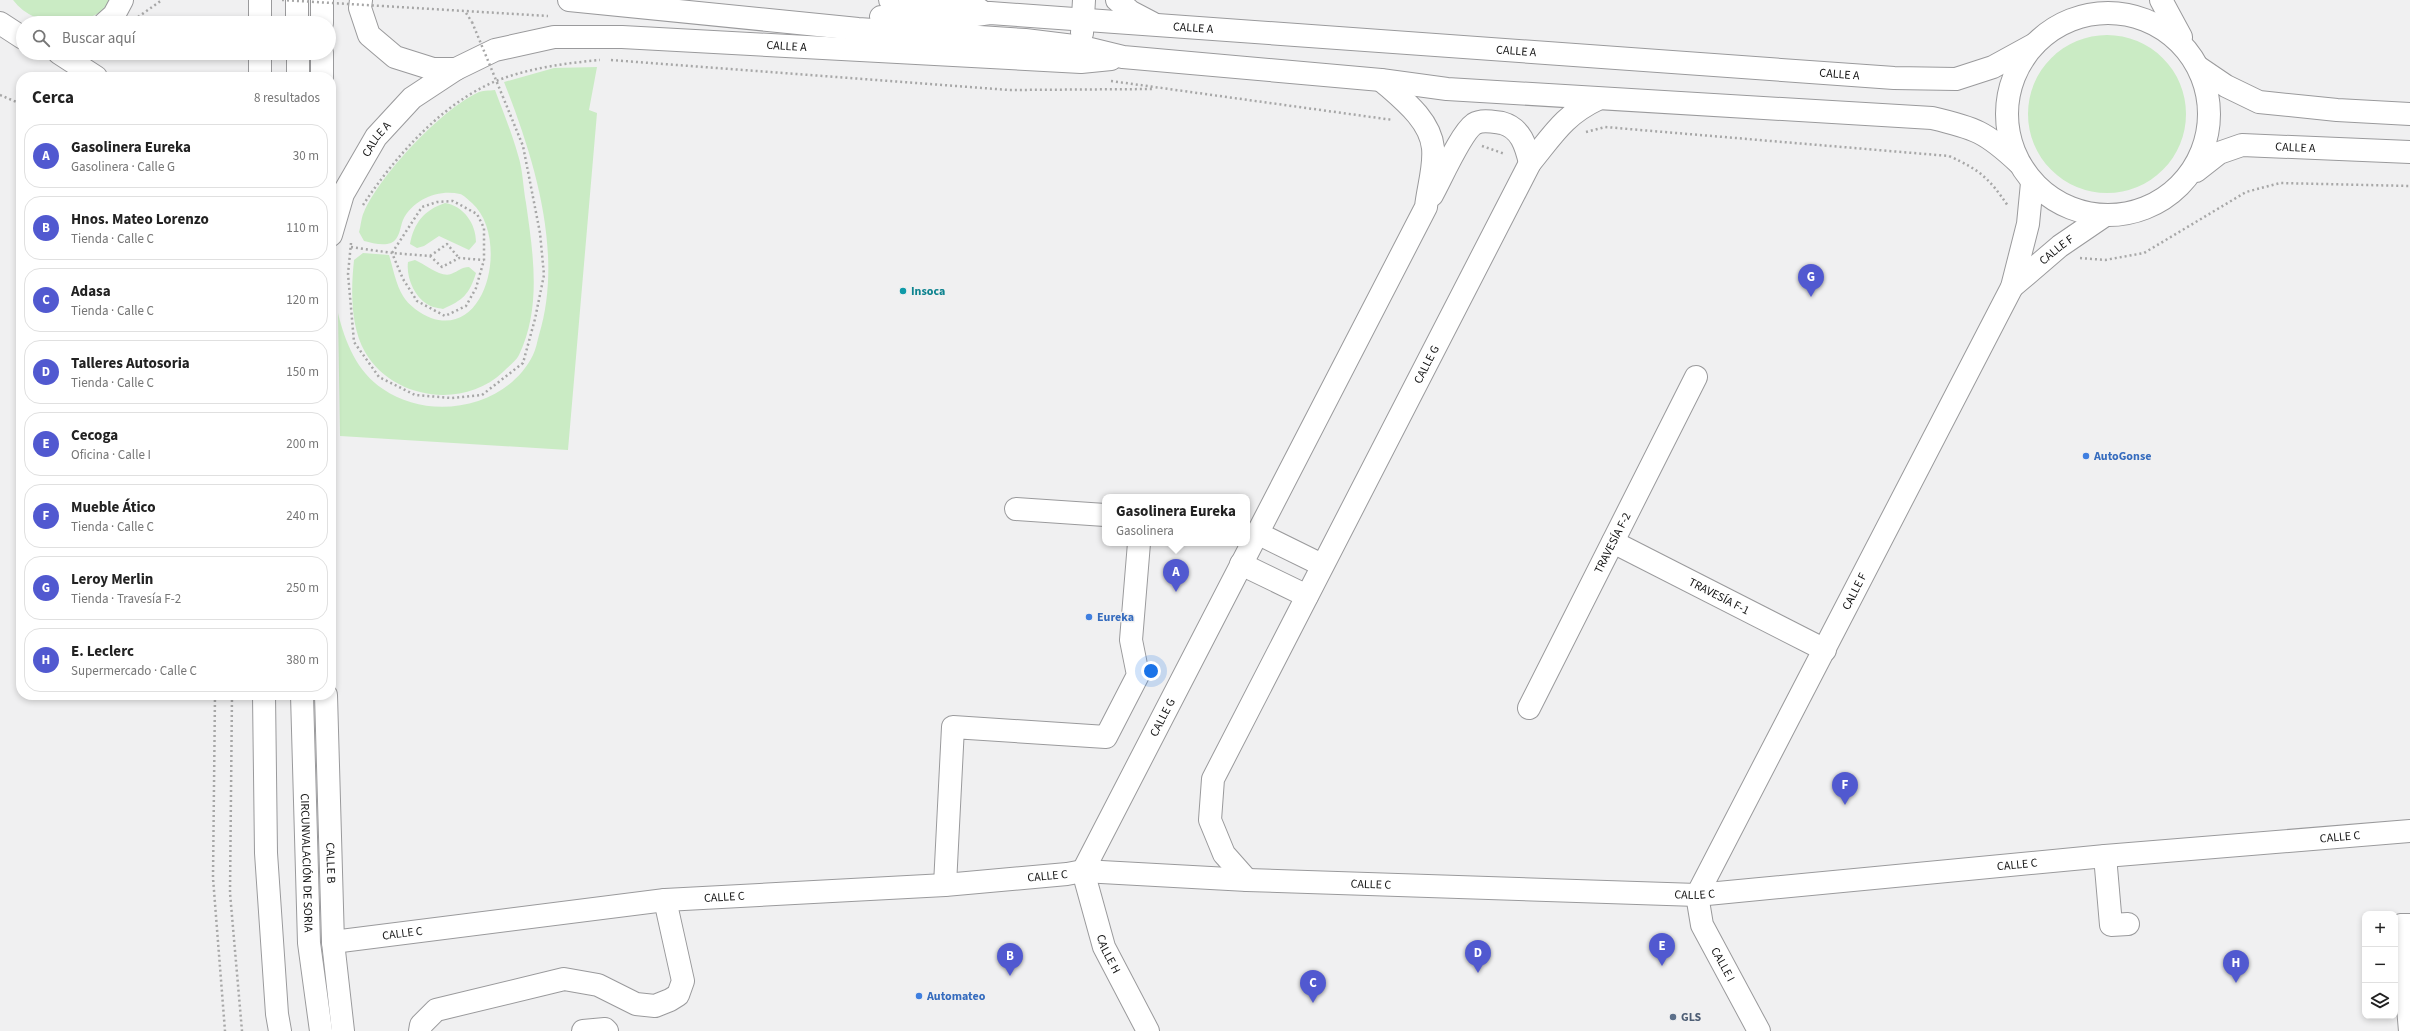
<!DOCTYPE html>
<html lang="es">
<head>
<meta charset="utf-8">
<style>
  :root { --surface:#fff; --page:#f6f6f6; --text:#222; --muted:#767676; --line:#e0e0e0; --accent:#5159d0 }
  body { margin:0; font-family:"Source Sans 3",sans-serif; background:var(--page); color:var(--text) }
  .controls { position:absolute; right:12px; bottom:12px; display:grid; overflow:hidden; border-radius:8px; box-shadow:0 2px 6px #0003 }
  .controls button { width:36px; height:36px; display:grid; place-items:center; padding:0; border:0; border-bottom:1px solid var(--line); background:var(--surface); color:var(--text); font:20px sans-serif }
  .you { position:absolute; left:1151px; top:671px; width:14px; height:14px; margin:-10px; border:3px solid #fff; border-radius:50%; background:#1a73e8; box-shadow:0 0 0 6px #1a73e833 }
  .badge { display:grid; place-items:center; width:26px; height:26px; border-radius:50%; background:var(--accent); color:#fff; font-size:13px; font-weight:700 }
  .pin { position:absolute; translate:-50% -33px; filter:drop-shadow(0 1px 2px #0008) }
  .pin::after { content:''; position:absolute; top:21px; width:14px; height:12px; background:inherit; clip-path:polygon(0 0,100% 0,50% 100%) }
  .popup { position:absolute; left:1102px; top:494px; width:148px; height:52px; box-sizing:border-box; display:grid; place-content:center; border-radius:8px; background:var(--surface); filter:drop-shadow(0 1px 3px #0005); font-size:13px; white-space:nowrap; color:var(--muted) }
  .popup b { font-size:15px; color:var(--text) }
  .popup::after { content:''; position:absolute; left:50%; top:100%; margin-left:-8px; border:8px solid transparent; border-top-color:var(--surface) }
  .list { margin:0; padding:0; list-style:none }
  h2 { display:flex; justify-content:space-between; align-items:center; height:52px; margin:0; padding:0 16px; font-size:17px }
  h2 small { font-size:13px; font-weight:400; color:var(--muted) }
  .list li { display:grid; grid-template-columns:26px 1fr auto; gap:12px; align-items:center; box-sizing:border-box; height:64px; margin:0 8px 8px; padding:0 8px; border:1px solid var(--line); border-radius:16px }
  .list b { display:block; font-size:15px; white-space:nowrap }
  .list p { margin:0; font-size:13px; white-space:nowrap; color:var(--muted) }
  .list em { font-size:13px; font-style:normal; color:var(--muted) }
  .icon { flex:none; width:22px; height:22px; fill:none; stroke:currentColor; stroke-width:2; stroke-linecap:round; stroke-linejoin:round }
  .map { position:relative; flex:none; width:2410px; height:1031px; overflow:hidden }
  .search { position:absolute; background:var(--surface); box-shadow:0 2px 6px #0003; left:16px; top:16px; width:320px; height:44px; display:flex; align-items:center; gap:10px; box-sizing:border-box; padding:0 14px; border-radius:22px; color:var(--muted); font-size:15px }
  .panel { position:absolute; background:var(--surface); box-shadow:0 2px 6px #0003; left:16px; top:72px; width:320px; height:628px; border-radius:16px }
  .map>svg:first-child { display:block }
  .green { fill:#caebc4 }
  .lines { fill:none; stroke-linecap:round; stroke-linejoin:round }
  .minor-casing { stroke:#9a9a9c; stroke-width:24 }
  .highway-casing { stroke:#9a9a9c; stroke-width:24 }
  .path { stroke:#a7a7a7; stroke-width:2.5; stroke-dasharray:2 3; stroke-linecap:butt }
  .minor { stroke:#fff; stroke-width:22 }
  .highway { stroke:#fff; stroke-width:22 }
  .path-bridge { stroke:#a7a7a7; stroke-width:2.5; stroke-dasharray:2 3; stroke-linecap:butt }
  .culture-dot { fill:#0f9aa8; stroke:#f0f0f1; stroke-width:1.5 }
  .shop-dot { fill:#3f7fe0; stroke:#f0f0f1; stroke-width:1.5 }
  .service-dot { fill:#5c6f8a; stroke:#f0f0f1; stroke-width:1.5 }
  .labels { text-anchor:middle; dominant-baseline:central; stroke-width:3; stroke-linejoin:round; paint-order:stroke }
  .street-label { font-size:12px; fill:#141414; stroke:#f0f0f1 }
  .culture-label { font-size:12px; font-weight:bold; fill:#0d838f; stroke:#f0f0f1; text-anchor:start }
  .shop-label { font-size:12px; font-weight:bold; fill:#366cbe; stroke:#f0f0f1; text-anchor:start }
  .service-label { font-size:12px; font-weight:bold; fill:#4e5e75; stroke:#f0f0f1; text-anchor:start }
</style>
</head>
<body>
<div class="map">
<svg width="2410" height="1031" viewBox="0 0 2410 1031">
  <rect width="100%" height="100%" fill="#f0f0f1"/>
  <path class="green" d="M13 0H114C109 5 103 11 97 14 70 28 33 26 13 0Z
    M2028 114a79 79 0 1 1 158 0a79 79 0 1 1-158 0Z
    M597 67 589 110 597 113 568 450 340 436 338 313C345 342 357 372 383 389 430 422 507 408 533 355 536 349 537 342 539 335 564 253 534 158 504 82L554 68Z
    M495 90C503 112 512 133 518 155 523 170 523 188 526 203 533 253 542 307 519 355 516 361 508 367 503 372 463 410 392 399 365 352 350 326 351 288 354 260L363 253 389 255C393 268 396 285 403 296 408 305 421 314 431 318 489 338 509 236 472 203 468 200 464 195 460 194 439 189 413 199 403 220 400 227 400 239 391 243 383 246 372 243 364 241L359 232C361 226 361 218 364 212 380 175 441 110 477 93 482 90 489 91 495 90Z
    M445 203C464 206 476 224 476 242L469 250 439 236 424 246 417 248 410 244C414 223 424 210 445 203Z
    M415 260C425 264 441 278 451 274 459 271 461 267 469 267L476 273C469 295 463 300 443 309 438 308 431 307 427 304 414 296 406 277 408 262Z"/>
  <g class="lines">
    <g class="minor-casing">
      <g id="minor">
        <path d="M322 0V23"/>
        <path id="s1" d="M361 0 360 8 369 35 395 57 433 69H456L495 50 554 37H622L1081 62 1111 59"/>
        <path d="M569 0 858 29 1025 40 1082 47 1123 57 1381 80 1447 89 1932 118C1975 128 1986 132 2019 163"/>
        <path d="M890 0 956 3 980 10"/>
        <path d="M1117 0 1131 12 1152 23"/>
        <path d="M2161 0 2181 37"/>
        <circle cx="2108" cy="114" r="101"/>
        <path id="s2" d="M881 17 954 18 990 13 1894 78 1956 79 1993 67 2035 44"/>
        <path d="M0 23 23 38"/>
        <path d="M105 23 114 15 122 0"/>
        <path d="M1082 33 1084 0"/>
        <path d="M322 53V77"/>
        <path d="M2198 67 2226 86 2259 102 2337 110 2410 114"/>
        <path id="s3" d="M2196 171 2219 153 2242 145 2410 152"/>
        <path d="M1432 195C1441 179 1461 133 1474 124 1482 119 1494 122 1502 123 1521 128 1526 146 1530 163"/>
        <path id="s4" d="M331 235 343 194 376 137 412 98 456 69"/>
        <path id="s5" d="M2012 287 2060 246 2104 216"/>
        <path d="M1016 509 1105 515"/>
        <path d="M1257 533 1322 565"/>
        <path id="s6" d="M1613 542 1825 650"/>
        <path d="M1241 564 1307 596"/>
        <path id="s7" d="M326 695 333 942 343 1031"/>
        <path id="s8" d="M1529 708 1696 377"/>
        <path d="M2105 856 2111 925 2128 924"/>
        <path id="s9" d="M1083 871 1426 207C1428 188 1435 166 1433 148 1430 119 1401 98 1381 80"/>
        <path id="s10" d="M1083 871 1104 947 1148 1031"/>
        <path id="s11" d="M1247 880 1224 854 1210 820 1213 779 1530 163C1553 135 1564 115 1598 99"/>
        <path d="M945 885 953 727 1106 737 1138 675 1131 640 1139 543"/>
        <path id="s12" d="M1697 895 2012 287 2028 224 2032 183"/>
        <path id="s13" d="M1697 895 1702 925 1759 1031"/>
        <path id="s14" d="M333 942 665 900 945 885 1067 874 1083 871 1247 880 1697 895 2105 856 2410 831"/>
        <path d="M420 1031 421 1025 436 1010 564 979 598 985 636 1004 655 1006 670 1000 678 995 683 981 665 900"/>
        <path d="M583 1031 605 1029 607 1031"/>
        <path d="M2410 1031 2401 925H2410"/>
      </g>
    </g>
    <g class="highway-casing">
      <g id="highway">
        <path d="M260 0V23"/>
        <path d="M297 0V23"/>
        <path d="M59 53 96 77"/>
        <path d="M260 53V77"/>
        <path d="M298 53V77"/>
        <path d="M264 695 266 853 277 1014 280 1031"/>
        <path id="s15" d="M302 695 309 943 321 1031"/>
      </g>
    </g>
    <path class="path" d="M382 6 548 16
      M466 13 472 22
      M138 17 162 0
      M611 60 1009 90 1153 89
      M1111 81 1393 120
      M0 95 21 104
      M1586 132 1605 127 1949 156C1980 170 1989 178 2008 206
      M1482 146 1505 154
      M363 205C396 155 448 96 507 77 537 67 568 63 600 60
      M351 243 348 274 354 342 379 377 415 395 451 398 482 395 523 363 535 319 544 275 540 233 523 146 503 97
      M351 247 392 253 403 279 417 301 445 316 466 306 476 288 484 260V228L477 214 453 201 437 202 422 207 392 253 430 256 442 267 459 258 484 260
      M430 256 447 244 459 258
      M2080 258 2105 260 2144 253 2246 192 2280 183 2410 186
      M215 695 213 878 225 1031
      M232 695 230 893 242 1031"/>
    <use href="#minor" class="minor"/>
    <use href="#highway" class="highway"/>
    <path class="path-bridge" d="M282 0 382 6
      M472 22 503 97"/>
  </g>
  <circle class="culture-dot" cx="903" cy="291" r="4"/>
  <g class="shop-dot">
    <circle cx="2086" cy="456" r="4"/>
    <circle cx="1089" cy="617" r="4"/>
    <circle cx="919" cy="996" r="4"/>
  </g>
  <circle class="service-dot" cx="1673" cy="1017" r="4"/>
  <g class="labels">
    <g class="street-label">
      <text stroke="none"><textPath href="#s2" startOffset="313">CALLE A</textPath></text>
      <text stroke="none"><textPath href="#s1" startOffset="470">CALLE A</textPath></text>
      <text stroke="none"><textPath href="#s2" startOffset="637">CALLE A</textPath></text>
      <text stroke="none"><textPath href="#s2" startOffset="961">CALLE A</textPath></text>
      <text stroke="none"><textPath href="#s4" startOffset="107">CALLE A</textPath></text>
      <text stroke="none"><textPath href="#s3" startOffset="107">CALLE A</textPath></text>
      <text stroke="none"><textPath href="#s5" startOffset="58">CALLE F</textPath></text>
      <text stroke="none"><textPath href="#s11" startOffset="579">CALLE G</textPath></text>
      <text stroke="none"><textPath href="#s8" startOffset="185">TRAVESÍA F-2</textPath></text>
      <text stroke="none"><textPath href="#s12" startOffset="342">CALLE F</textPath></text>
      <text stroke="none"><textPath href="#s6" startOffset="119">TRAVESÍA F-1</textPath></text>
      <text stroke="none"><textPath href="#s9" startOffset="173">CALLE G</textPath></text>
      <text stroke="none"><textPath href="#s14" startOffset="2014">CALLE C</textPath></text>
      <text stroke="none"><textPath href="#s15" startOffset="168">CIRCUNVALACIÓN DE SORIA</textPath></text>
      <text stroke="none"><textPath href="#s7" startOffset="168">CALLE B</textPath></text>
      <text stroke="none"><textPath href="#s14" startOffset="1690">CALLE C</textPath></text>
      <text stroke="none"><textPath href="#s14" startOffset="718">CALLE C</textPath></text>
      <text stroke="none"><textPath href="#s14" startOffset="1042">CALLE C</textPath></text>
      <text stroke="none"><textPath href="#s14" startOffset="1366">CALLE C</textPath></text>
      <text stroke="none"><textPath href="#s14" startOffset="394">CALLE C</textPath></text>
      <text stroke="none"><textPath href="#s14" startOffset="70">CALLE C</textPath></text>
      <text stroke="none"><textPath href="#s10" startOffset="87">CALLE H</textPath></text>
      <text stroke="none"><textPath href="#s13" startOffset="75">CALLE I</textPath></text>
    </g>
    <g class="culture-label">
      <text x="911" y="291">Insoca</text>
    </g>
    <g class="shop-label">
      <text x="2094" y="456">AutoGonse</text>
      <text x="1097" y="617">Eureka</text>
      <text x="927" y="996">Automateo</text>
    </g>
    <g class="service-label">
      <text x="1681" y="1017">GLS</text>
    </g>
  </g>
</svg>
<div class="controls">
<button>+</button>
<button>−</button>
<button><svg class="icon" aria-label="layers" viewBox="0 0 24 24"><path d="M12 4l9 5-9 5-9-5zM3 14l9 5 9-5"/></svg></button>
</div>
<div class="you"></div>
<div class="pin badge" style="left:1176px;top:592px">A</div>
<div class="popup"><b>Gasolinera Eureka</b>Gasolinera</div>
<div class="pin badge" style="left:1010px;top:976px">B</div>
<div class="pin badge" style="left:1313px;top:1003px">C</div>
<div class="pin badge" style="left:1478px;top:973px">D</div>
<div class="pin badge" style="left:1662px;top:966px">E</div>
<div class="pin badge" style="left:1845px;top:805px">F</div>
<div class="pin badge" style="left:1811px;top:297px">G</div>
<div class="pin badge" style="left:2236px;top:983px">H</div>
<div class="search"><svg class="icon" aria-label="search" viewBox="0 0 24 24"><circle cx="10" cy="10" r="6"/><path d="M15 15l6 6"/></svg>Buscar aquí</div>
<section class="panel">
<h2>Cerca<small>8 resultados</small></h2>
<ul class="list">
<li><span class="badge">A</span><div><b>Gasolinera Eureka</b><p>Gasolinera · Calle G</p></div><em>30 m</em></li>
<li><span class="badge">B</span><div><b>Hnos. Mateo Lorenzo</b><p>Tienda · Calle C</p></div><em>110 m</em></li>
<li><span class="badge">C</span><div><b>Adasa</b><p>Tienda · Calle C</p></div><em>120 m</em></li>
<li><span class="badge">D</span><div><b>Talleres Autosoria</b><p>Tienda · Calle C</p></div><em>150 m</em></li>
<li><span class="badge">E</span><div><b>Cecoga</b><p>Oficina · Calle I</p></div><em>200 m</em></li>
<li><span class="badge">F</span><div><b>Mueble Ático</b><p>Tienda · Calle C</p></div><em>240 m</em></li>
<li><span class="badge">G</span><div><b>Leroy Merlin</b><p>Tienda · Travesía F-2</p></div><em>250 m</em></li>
<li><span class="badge">H</span><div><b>E. Leclerc</b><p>Supermercado · Calle C</p></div><em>380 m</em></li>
</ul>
</section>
</div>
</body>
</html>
